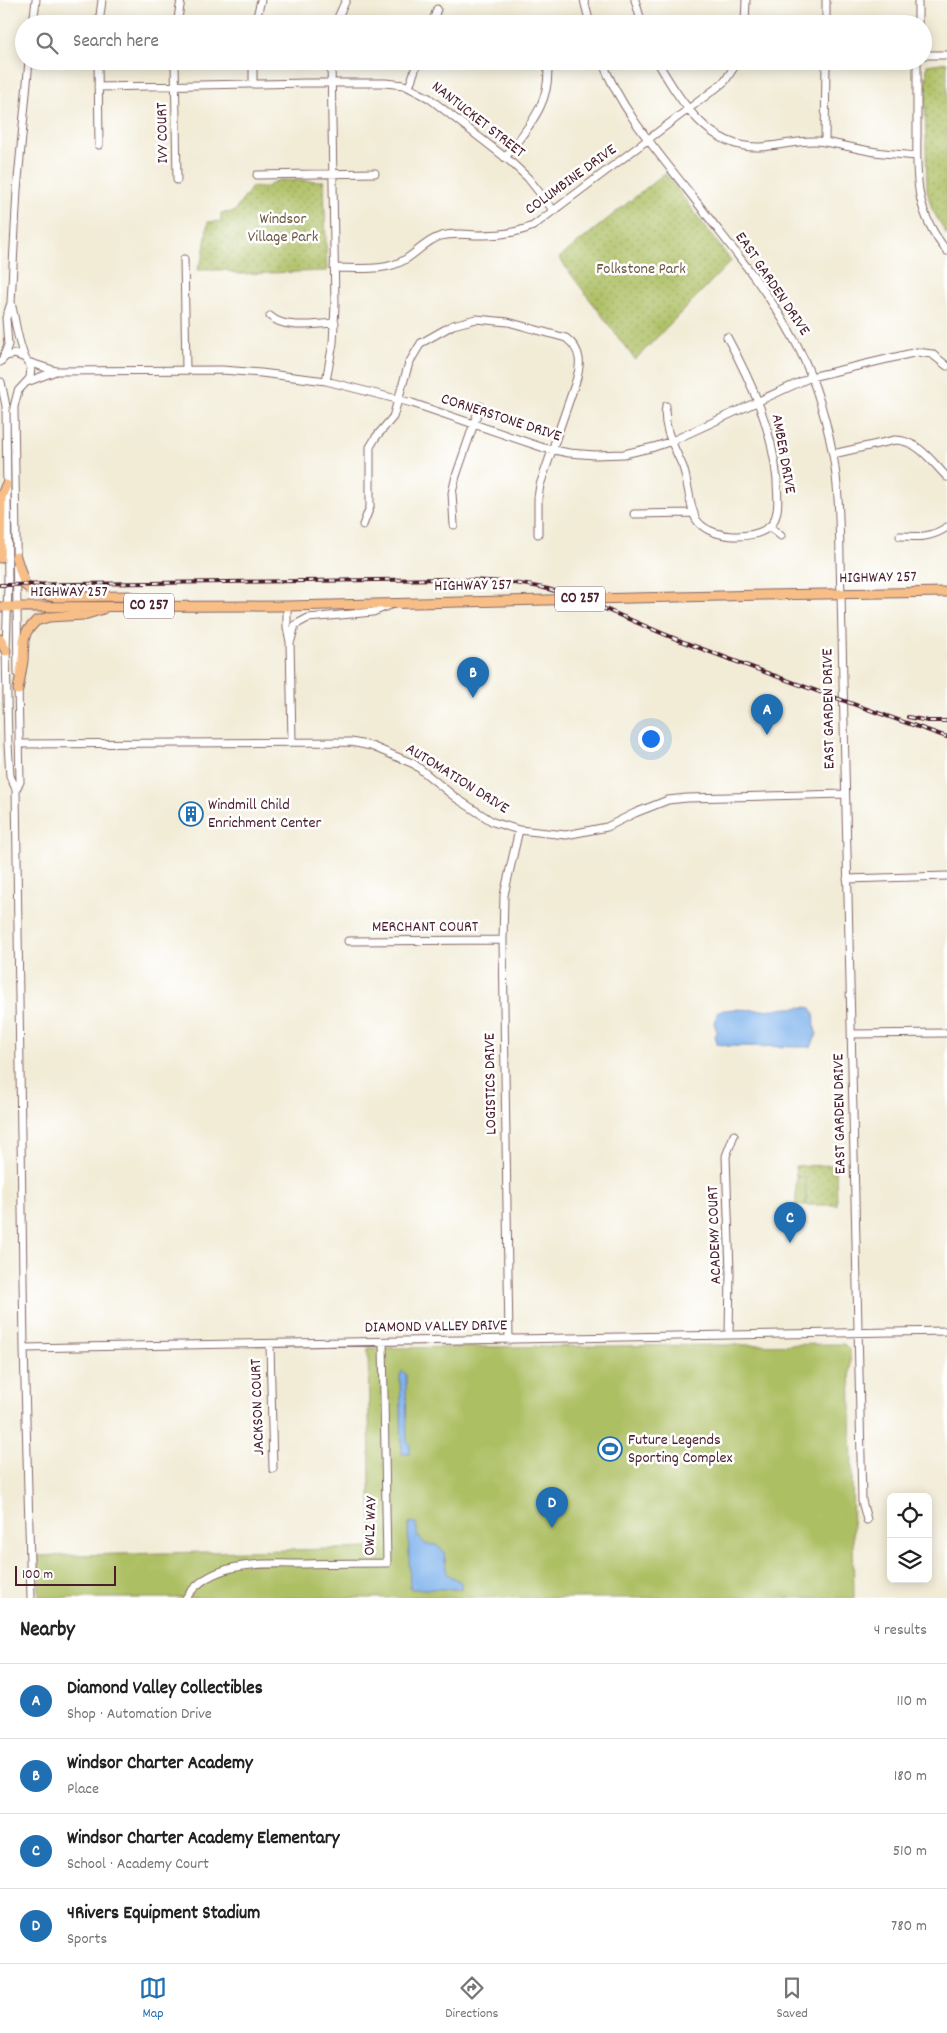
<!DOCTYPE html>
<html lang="en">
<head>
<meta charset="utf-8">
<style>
  :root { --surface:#fff; --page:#f6f6f6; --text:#222; --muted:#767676; --line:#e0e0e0; --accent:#1f6fb2 }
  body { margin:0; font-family:Dekko,sans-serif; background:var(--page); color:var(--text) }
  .controls { position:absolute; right:15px; bottom:15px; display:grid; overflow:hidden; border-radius:8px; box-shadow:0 2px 12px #0003 }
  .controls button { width:45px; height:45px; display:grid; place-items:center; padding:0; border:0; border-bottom:1px solid var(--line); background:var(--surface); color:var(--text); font:25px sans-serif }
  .scale { position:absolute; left:15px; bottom:12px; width:101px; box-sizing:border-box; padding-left:5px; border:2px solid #4a1f2b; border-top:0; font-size:14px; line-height:18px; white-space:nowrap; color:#4a1f2b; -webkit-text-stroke:4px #fff; paint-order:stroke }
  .you { position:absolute; left:650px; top:738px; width:18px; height:18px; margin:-12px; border:4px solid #fff; border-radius:50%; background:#1a73e8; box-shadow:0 0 0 8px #1a73e833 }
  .badge { display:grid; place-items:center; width:32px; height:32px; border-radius:50%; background:var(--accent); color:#fff; font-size:16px; font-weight:700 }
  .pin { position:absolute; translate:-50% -41px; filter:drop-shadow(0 1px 2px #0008) }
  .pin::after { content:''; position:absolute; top:26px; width:18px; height:15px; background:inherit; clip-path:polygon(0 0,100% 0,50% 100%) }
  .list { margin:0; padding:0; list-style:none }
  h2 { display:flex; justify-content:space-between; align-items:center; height:65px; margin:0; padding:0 20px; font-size:21px }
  h2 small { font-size:16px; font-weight:400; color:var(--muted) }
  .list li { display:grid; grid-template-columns:32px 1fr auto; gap:15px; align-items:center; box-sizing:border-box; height:75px; padding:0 20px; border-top:1px solid var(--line) }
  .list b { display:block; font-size:19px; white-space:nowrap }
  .list p { margin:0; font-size:16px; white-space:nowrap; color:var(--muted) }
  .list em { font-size:16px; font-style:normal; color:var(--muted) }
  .icon { flex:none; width:28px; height:28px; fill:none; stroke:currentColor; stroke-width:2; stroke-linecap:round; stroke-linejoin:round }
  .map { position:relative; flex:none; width:947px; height:1598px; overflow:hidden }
  .search { position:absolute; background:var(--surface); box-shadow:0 2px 12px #0003; left:15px; right:15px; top:15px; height:55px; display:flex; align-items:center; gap:12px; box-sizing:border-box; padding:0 18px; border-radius:28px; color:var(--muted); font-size:19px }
  .sheet { height:365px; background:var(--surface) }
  nav { display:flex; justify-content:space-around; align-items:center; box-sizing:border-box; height:70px; border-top:1px solid var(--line); background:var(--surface); font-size:14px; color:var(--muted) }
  nav a { display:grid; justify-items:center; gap:2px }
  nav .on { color:var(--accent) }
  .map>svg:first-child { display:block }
  .green { fill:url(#green-dots); stroke:#7c6f47 }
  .pitch { fill:#adbf63; stroke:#7c6f47 }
  .water { fill:#7eb2ec; stroke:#64688c }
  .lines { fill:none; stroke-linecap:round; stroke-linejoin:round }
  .minor-casing { stroke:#856767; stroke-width:9 }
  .major-casing { stroke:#856767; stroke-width:11 }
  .minor { stroke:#fff; stroke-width:7 }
  .major { stroke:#f7be87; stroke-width:9 }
  .rail-casing { stroke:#4a1f2b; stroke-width:4 }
  .rail { stroke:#fff; stroke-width:2; stroke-dasharray:5.5; stroke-linecap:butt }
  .labels { text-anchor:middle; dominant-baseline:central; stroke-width:5; stroke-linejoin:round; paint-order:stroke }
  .shield { fill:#fff; stroke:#80626b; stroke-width:1 }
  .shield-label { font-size:15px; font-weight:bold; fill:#4a1f2b }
  .street-label { font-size:16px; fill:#4a1f2b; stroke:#fff }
  .park-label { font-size:16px; fill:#6d573f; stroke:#fff }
  .poi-label { font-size:16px; fill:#4a1f2b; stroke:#fff; text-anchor:start }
</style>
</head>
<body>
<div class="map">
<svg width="947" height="1598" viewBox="0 0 947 1598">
  <defs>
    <pattern id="green-dots" width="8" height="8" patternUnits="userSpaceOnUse" patternTransform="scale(1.25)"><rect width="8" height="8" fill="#adbf63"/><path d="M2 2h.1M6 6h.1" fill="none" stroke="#8f9b52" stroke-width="1.8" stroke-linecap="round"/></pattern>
  </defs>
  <rect width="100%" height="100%" fill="#fff"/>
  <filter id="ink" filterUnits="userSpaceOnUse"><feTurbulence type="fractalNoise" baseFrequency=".02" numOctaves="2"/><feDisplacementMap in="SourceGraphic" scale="10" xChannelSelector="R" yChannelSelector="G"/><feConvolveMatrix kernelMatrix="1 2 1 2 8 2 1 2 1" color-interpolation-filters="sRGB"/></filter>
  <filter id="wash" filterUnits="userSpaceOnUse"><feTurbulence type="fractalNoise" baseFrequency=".0096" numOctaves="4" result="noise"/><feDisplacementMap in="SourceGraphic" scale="20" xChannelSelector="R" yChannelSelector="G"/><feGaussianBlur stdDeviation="1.12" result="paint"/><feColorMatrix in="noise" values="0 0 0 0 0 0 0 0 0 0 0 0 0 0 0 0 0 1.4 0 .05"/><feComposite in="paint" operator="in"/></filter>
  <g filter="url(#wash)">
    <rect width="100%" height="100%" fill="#f2ecd7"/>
    <path class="green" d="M947 62V235L932 209 927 191 925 99 927 65Z
      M665 173 731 261 635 360 559 258Z
      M281 180 324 181 327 271 239 274 224 270H197L203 257 208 222 221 221V213L234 212 252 187 265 188 276 181Z
      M836 1165 837 1205H806L805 1177H796L795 1166Z"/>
    <path class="pitch" d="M796 1177H805L806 1205 796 1206Z
      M844 1344 850 1351 854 1598H39L38 1556 371 1548 368 1348Z"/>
    <path class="water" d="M805 1007 811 1008C818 1016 812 1027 817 1034L811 1047 728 1046 717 1044 715 1035 717 1031 714 1023 718 1011 733 1009 761 1010Z
      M402 1371 406 1374 407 1440 410 1445V1454H402L400 1376Z
      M410 1522 416 1524 418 1536 425 1544 436 1545 444 1552 447 1574 461 1582V1589H410L408 1527Z"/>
  </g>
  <g filter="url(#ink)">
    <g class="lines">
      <g class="minor-casing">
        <path id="minor" d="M584 0 590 24
          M635 0 642 24
          M33 24 36 0
          M99 24 102 0
          M177 24 181 0
          M255 24 261 0
          M335 24 346 0
          M432 24 437 9
          M745 24 746 0
          M826 24V0
          M918 24V0
          M923 55H947
          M98 61 99 145
          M175 61 177 180
          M253 61V84
          M602 61C623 115 664 159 699 205 730 246 766 288 791 334 812 370 825 413 833 455 841 500 839 548 841 594L862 1501 867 1520
          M657 61C680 101 709 149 760 147 779 146 798 140 817 141 835 143 852 148 870 151 885 154 901 154 916 156
          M917 61C917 86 917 110 917 135 916 180 916 214 947 251
          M98 87 307 83H385L404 85 429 98 511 162 528 178 554 211
          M409 87 418 61
          M825 142 826 61
          M505 158C528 127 553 102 547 61
          M257 175 375 173
          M184 259 186 370
          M334 268C358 268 386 272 406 259 419 251 427 240 441 236 453 233 464 234 476 235 496 235 514 234 533 226L715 89 725 81 738 61
          M11 303C16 322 17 340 25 358
          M270 316C285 330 315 324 335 323
          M3 358 8 345 6 318 11 303 17 190 29 61
          M0 362 6 356 15 354 25 358 31 367 30 378 18 391 14 407 18 674
          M28 362 56 371 222 370 261 373 326 381 412 403 544 448 569 453 595 455 624 454 654 447 672 441 811 377 917 352 932 354 947 366
          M326 381 333 343 335 305 331 61
          M1 382 6 406 8 585 6 651 8 744 10 776 16 789 24 1348 31 1598
          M27 382 56 371
          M666 406C662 428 675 448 683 467 688 481 690 509 696 519 708 539 752 541 769 527 774 523 776 517 777 511 779 501 777 490 777 480 772 428 752 383 727 337
          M833 454 895 440C918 440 932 462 947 477
          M634 514 694 513
          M363 525 370 507V447L376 437 393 417 409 363 421 343 453 325 476 319 508 322 566 338C583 351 581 366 575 384L540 485 538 498V534
          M454 525 452 493 456 476 480 406
          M770 527 781 536
          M900 536C918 537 931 538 947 527
          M287 606V627L290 642 292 742
          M291 640 295 625 308 618 373 612 390 605
          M19 744 351 742 371 746 414 764 456 798 493 822 519 830 566 835 607 827 635 813 668 800 687 798 845 794
          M16 789 20 782 18 685
          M847 879 947 876
          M348 941 503 940
          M852 1034 947 1033
          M729 1335 730 1272 726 1156 734 1135
          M509 1340 503 940 504 895 519 830
          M270 1344 273 1469
          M24 1348 947 1331
          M186 1598C212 1559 264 1564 306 1564 333 1563 360 1563 387 1563L383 1342"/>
      </g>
      <g class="major-casing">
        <path id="major" d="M16 557 25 585 36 594 56 597 129 596 151 602
          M0 558 1 497 6 485
          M0 607 287 606 765 595 947 592
          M0 639 6 651
          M18 690 23 661 24 640 27 631 36 621 49 617 84 615 103 609"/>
      </g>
      <use href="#minor" class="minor"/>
      <use href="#major" class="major"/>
      <g class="rail-casing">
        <path id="rail" d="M0 585 450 579C482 581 516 581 548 589 599 603 647 629 697 647 780 678 863 708 947 737
          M908 717 928 721H947"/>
      </g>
      <use href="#rail" class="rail"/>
    </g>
  </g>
  <defs>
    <g id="building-ring" transform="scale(1.25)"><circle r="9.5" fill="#fff" stroke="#1f6fb2" stroke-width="1.5"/><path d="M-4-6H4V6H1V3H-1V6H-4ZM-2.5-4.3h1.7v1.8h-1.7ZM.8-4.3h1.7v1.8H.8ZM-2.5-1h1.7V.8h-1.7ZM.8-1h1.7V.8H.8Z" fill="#1f6fb2"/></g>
    <g id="stadium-ring" transform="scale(1.25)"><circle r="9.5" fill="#fff" stroke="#1f6fb2" stroke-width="1.5"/><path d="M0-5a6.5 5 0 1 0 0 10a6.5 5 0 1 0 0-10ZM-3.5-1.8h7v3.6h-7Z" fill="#1f6fb2"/></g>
  </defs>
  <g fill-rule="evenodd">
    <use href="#building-ring" x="191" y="814"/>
    <use href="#stadium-ring" x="610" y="1449"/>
  </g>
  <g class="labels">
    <g class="shield">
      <rect x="555" y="586.5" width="50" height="25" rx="4"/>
      <rect x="124" y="593.5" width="50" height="25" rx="4"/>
    </g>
    <g class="shield-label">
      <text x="580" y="599">CO 257</text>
      <text x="149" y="606">CO 257</text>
    </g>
    <g class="street-label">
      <text transform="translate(478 120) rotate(38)">NANTUCKET STREET</text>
      <text transform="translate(163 133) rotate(-91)">IVY COURT</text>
      <text transform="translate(571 180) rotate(-36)">COLUMBINE DRIVE</text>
      <text transform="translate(772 284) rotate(56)">EAST GARDEN DRIVE</text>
      <text transform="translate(501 418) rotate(18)">CORNERSTONE DRIVE</text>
      <text transform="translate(783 454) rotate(80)">AMBER DRIVE</text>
      <text transform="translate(878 578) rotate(-1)">HIGHWAY 257</text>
      <text transform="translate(473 586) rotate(-1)">HIGHWAY 257</text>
      <text x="69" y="592">HIGHWAY 257</text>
      <text transform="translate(829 709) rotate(-91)">EAST GARDEN DRIVE</text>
      <text transform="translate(457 779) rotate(32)">AUTOMATION DRIVE</text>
      <text x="425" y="927">MERCHANT COURT</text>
      <text transform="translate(491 1084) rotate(-91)">LOGISTICS DRIVE</text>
      <text transform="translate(840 1114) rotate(-91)">EAST GARDEN DRIVE</text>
      <text transform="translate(715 1235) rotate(-92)">ACADEMY COURT</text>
      <text transform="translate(436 1327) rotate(-1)">DIAMOND VALLEY DRIVE</text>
      <text transform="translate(258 1407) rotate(-92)">JACKSON COURT</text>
      <text transform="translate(371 1526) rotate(-88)">OWLZ WAY</text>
    </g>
    <g class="park-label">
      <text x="283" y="219">Windsor<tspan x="283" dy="18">Village Park</tspan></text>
      <text x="641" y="269">Folkstone Park</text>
    </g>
    <g class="poi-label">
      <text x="208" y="805">Windmill Child<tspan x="208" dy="18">Enrichment Center</tspan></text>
      <text x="628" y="1440">Future Legends<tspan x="628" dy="18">Sporting Complex</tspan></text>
    </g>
  </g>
</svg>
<div class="controls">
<button><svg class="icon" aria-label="locate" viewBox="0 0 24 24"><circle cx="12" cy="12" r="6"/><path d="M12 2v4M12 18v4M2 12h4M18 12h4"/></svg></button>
<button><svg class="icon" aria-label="layers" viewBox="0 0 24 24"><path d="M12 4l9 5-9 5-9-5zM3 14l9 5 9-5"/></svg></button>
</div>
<div class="scale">100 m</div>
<div class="you"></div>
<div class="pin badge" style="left:767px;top:735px">A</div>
<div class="pin badge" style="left:473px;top:698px">B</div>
<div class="pin badge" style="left:790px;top:1243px">C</div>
<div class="pin badge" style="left:552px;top:1528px">D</div>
<div class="search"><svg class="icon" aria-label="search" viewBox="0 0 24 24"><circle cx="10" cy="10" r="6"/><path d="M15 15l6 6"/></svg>Search here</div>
</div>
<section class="sheet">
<h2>Nearby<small>4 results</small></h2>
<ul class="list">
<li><span class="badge">A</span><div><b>Diamond Valley Collectibles</b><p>Shop · Automation Drive</p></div><em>110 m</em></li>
<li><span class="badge">B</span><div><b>Windsor Charter Academy</b><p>Place</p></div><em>180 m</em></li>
<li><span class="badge">C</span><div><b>Windsor Charter Academy Elementary</b><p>School · Academy Court</p></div><em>510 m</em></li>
<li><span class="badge">D</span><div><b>4Rivers Equipment Stadium</b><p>Sports</p></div><em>780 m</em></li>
</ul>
</section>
<nav>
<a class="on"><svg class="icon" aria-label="map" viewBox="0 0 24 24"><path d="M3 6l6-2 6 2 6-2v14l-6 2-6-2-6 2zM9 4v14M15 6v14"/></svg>Map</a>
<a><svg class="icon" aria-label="directions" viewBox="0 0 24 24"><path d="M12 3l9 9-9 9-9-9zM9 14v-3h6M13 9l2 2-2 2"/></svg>Directions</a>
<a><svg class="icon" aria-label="saved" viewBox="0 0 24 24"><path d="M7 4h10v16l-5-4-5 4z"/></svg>Saved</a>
</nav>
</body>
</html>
